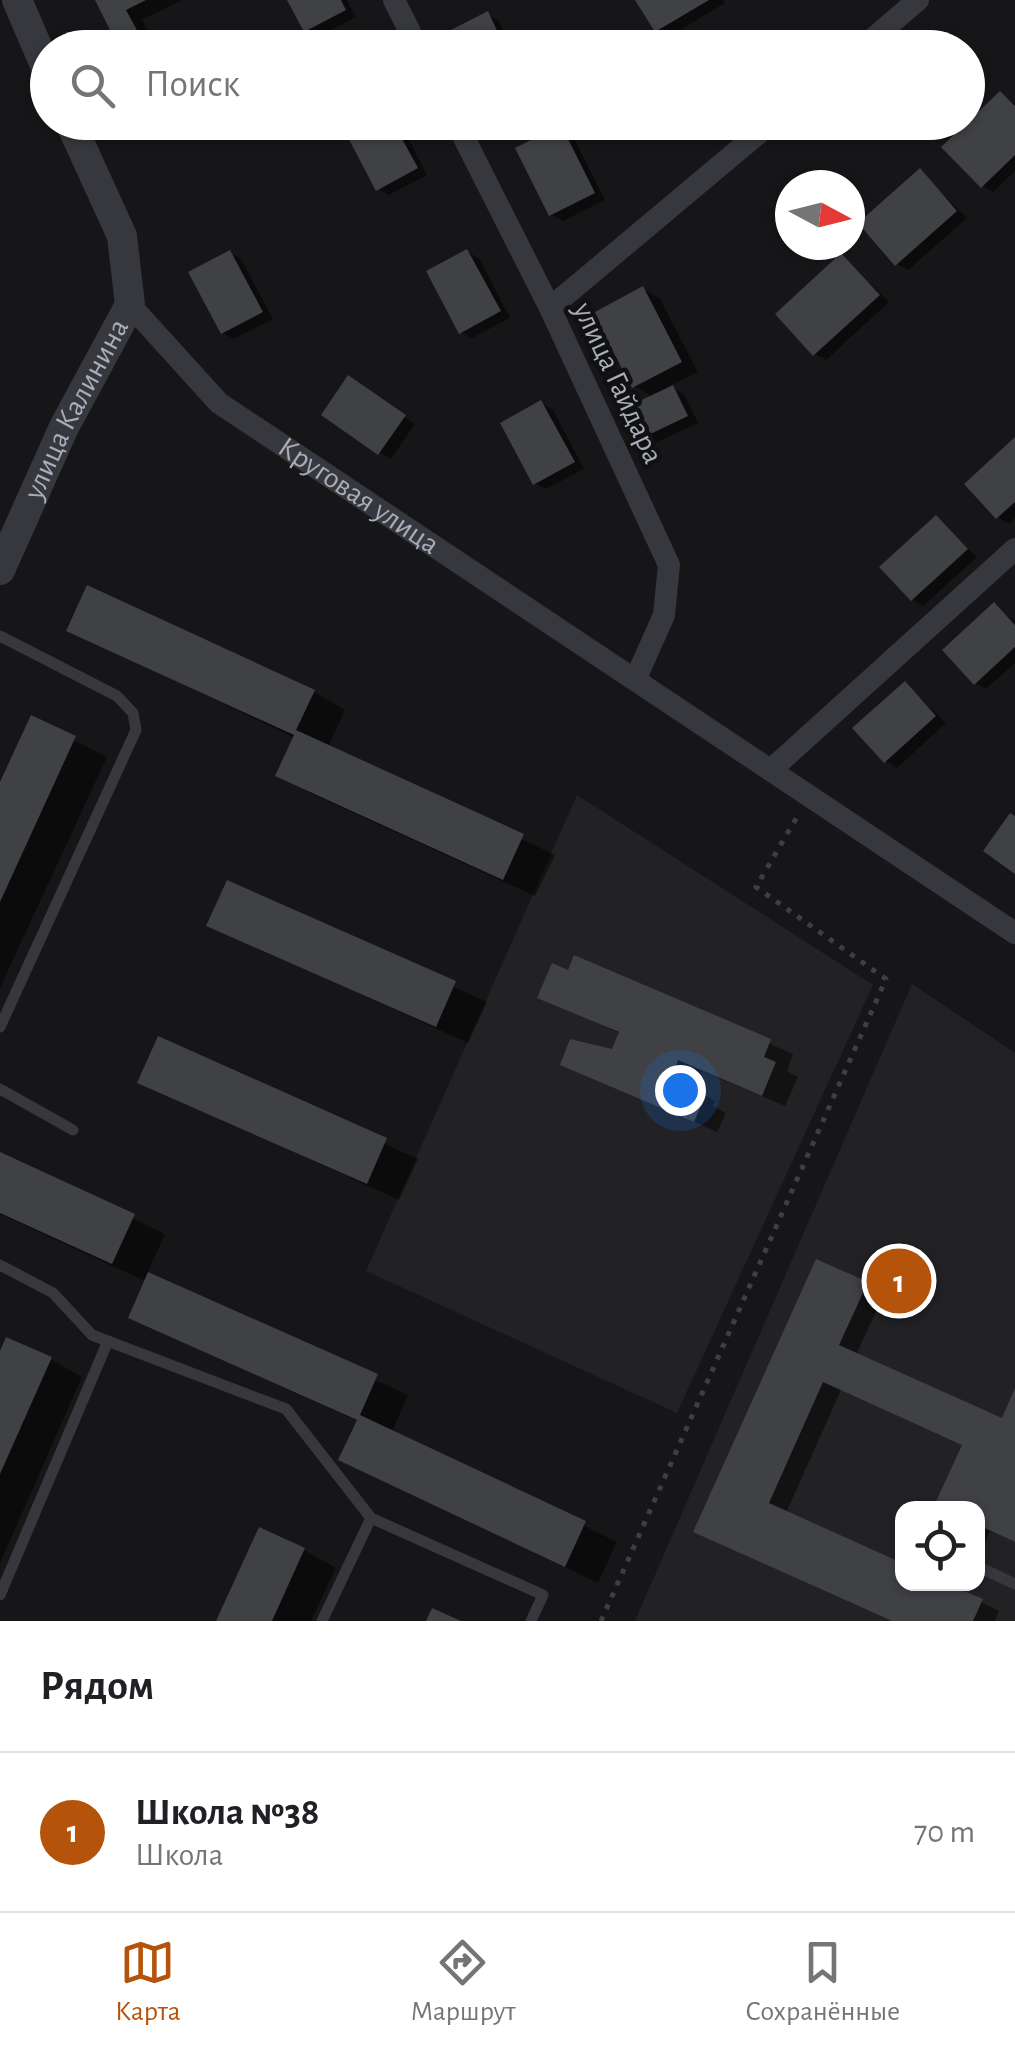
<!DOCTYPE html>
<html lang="ru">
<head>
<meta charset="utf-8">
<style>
  :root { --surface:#fff; --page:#f2f2f2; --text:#202124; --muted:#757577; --line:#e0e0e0; --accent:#b45309 }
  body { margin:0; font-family:"Alegreya Sans",sans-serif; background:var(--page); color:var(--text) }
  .controls { position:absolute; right:30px; bottom:30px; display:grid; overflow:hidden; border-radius:20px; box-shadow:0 2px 8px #0004 }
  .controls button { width:90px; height:90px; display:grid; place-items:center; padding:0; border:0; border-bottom:2px solid var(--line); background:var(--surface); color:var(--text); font:50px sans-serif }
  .compass { position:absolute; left:775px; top:170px; width:90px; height:90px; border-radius:50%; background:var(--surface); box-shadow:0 2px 8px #0004; rotate:97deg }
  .you { position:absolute; left:680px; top:1090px; width:35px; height:35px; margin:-25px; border:8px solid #fff; border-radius:50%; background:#1a73e8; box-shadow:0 0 0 15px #1a73e833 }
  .badge { display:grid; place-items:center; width:65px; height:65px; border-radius:50%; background:var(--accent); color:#fff; font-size:32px; font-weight:700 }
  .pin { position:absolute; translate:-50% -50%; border:5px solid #fff; box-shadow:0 2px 10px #0006 }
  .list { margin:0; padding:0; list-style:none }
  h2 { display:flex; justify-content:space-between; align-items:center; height:130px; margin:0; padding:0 40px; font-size:42px }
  h2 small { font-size:32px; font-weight:400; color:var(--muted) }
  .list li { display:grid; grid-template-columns:65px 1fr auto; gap:30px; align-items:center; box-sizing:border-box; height:160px; padding:0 40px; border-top:2px solid var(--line) }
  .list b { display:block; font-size:38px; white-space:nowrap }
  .list p { margin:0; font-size:32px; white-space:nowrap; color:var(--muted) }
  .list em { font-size:32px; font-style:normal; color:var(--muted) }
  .icon { flex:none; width:55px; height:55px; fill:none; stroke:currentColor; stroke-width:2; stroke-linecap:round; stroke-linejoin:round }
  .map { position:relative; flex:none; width:1015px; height:1621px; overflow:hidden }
  .search { position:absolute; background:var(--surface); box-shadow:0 2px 8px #0004; left:30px; right:30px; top:30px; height:110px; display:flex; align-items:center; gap:25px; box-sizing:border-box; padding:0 35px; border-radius:55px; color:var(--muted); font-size:38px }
  .sheet { height:290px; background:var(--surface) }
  nav { display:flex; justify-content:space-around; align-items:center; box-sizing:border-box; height:140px; border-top:2px solid var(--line); background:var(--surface); font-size:28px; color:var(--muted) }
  nav a { display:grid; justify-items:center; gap:5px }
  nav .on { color:var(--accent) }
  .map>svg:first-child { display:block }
  .built { fill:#222225; fill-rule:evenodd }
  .shadow { fill:#0007 }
  .building { fill:#404145 }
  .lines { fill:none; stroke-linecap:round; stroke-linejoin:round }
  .path { stroke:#3d3f44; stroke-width:5; stroke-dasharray:5 8; stroke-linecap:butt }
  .service { stroke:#37383d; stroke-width:11 }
  .minor { stroke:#37383d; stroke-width:22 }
  .tertiary { stroke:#37383d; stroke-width:30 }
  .labels { text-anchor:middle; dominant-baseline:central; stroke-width:9; stroke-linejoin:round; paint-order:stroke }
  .street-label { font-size:30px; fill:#a8adb8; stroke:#111113 }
</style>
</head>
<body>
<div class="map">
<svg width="1015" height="1621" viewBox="0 0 1015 1621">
  <rect width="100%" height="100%" fill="#161618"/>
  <path class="built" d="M577 795 873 985 677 1413 366 1271Z
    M912 984 1015 1053V1621H635ZM902 1508H978V1584H902Z"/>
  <path class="shadow" d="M98 0H182L142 20 154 42 142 48 118 41Z
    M290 0H347L356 17 318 37 306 31Z
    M638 0H723L725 3 668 37 657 31Z
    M488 14 499 21 512 48H463Z
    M1000 94 1015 104V171L993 192 982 186Z
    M359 122H400L427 175 389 195 378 189Z
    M499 122H529L512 131Z
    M561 128 572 134 605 200 563 221 551 214Z
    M920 172 967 218 908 270 897 264Z
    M467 252 479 258 510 318 472 338 461 332Z
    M230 253 241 259 273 319 234 339 223 333Z
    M842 256 889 302 826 360 815 354Z
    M643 289 660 299 698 372 670 386 684 394 698 423 655 443 644 436 653 397 634 386Z
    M359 385 415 424 391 459 380 452Z
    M541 403 553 410 584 469 546 489 535 483Z
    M1015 441V518L1009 524 997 517Z
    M936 518 977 557 923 606 912 599Z
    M994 605 1015 622V663L986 689 975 683Z
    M69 630 314 692 345 710 328 747 555 855 535 896 310 793 278 775 295 738Z
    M905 684 946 723 897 768 886 761Z
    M32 719 107 757 0 988V788Z
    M228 883 487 1002 468 1043 210 925Z
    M575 959 793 1054 787 1071 798 1077 785 1106 702 1071 694 1088 715 1101 713 1106 726 1113 717 1132 563 1063 614 1052 621 1034 541 996 570 973Z
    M159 1040 418 1159 399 1200 141 1082Z
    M0 1155 165 1234 147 1274 408 1395 392 1432 617 1542 598 1583 341 1459 359 1422 131 1317 147 1282 0 1214Z
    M867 1285 884 1294 856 1355 1003 1421 1015 1394V1542L990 1531 978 1560V1508H936L964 1445 841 1390 786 1513 902 1566V1584H967L963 1593 999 1611 995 1621H892L714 1541Z
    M0 1357 50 1359 82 1377 0 1563Z
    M304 1550 336 1568 311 1621H219Z"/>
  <path class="building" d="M95 0H146L126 10 138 32 116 42Z
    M287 0H341L346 10 304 32Z
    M635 0H709L655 32Z
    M488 11 505 48H460L451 30Z
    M1000 91 1015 106V155L981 188 941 147Z
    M354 122H393L418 168 376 191 343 128Z
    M561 125 595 193 549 216 515 148Z
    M920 168 957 211 895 266 858 223Z
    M467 249 501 311 459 334 426 271Z
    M230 250 263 312 221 334 188 272Z
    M841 253 880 295 813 356 775 314Z
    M643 286 682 362 632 388 593 313Z
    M348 375 406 415 378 455 321 415Z
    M673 385 688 416 642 438 627 407Z
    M541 400 575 462 533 485 500 423Z
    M1015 437V502L996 519 964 484Z
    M936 515 968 549 911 601 879 567Z
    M87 585 315 690 296 730 524 834 503 880 275 776 294 735 66 631Z
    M994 602 1015 625V647L974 685 942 650Z
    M905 681 936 716 884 763 852 728Z
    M31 715 76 736 0 902V782Z
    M1010 813 1015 816V874L983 851Z
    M227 880 456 981 436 1027 206 926Z
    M574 955 771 1039 764 1057 776 1062 762 1096 678 1060 672 1076 694 1085 691 1092 704 1098 694 1122 560 1065 570 1039 612 1049 619 1032 537 998 552 963 568 970Z
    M158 1036 387 1138 367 1184 137 1083Z
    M0 1152 135 1214 112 1264 0 1213Z
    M816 1259 868 1282 839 1345 1002 1418 1015 1388V1542L978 1525V1508H933L962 1445 823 1382 769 1503 902 1563V1584H947L983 1599 973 1621H892L693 1532Z
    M148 1272 378 1374 360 1415 586 1521 565 1567 338 1460 357 1420 128 1318Z
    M6 1337 52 1357 0 1474V1351Z
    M259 1527 305 1548 272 1621H216Z
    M432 1608 461 1621H426Z"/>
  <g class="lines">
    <path class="path" d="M601 1621 886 979 756 887 797 817"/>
    <path class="service" d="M0 636 117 696 133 713 136 730 0 1027
      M0 1089 73 1130
      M0 1265 53 1293 92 1335 286 1409 371 1518 543 1595 531 1621
      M981 1568 1015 1584
      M0 1595 108 1341
      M322 1621 371 1518"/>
    <g class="minor">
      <path d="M394 0 418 48"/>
      <path d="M862 48 918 0"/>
      <path d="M456 122 550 308 669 565 664 615 636 678"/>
      <path id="s1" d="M130 305 219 403 1015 933"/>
      <path d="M550 308 772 122"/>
      <path d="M773 768 1015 549"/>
    </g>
    <g class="tertiary">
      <path d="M17 0 48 72"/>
      <path id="s2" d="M0 570 64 427 130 305 122 236 70 122"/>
    </g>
  </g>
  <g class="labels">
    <g class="street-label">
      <text transform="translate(618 383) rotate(65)">улица Гайдара</text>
      <text stroke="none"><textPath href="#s2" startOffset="178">улица Калинина</textPath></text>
      <text stroke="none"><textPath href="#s1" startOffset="300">Круговая улица</textPath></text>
    </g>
  </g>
</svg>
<div class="controls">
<button><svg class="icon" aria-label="locate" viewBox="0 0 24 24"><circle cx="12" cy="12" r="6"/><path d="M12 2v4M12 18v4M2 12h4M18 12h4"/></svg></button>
</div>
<svg class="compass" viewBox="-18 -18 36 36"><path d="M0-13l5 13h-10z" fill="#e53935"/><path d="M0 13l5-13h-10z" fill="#757577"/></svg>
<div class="you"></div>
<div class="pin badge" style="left:899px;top:1281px">1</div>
<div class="search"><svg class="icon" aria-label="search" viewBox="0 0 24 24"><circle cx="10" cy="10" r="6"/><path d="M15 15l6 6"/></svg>Поиск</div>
</div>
<section class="sheet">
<h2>Рядом<small></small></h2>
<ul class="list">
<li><span class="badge">1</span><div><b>Школа №38</b><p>Школа</p></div><em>70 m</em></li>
</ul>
</section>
<nav>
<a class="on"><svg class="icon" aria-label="map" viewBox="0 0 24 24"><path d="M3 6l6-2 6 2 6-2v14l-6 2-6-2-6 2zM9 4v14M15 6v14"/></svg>Карта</a>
<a><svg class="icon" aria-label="directions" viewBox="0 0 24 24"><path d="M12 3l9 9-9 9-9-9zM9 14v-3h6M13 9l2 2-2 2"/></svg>Маршрут</a>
<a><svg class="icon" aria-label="saved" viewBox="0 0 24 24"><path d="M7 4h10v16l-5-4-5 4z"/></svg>Сохранённые</a>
</nav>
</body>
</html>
